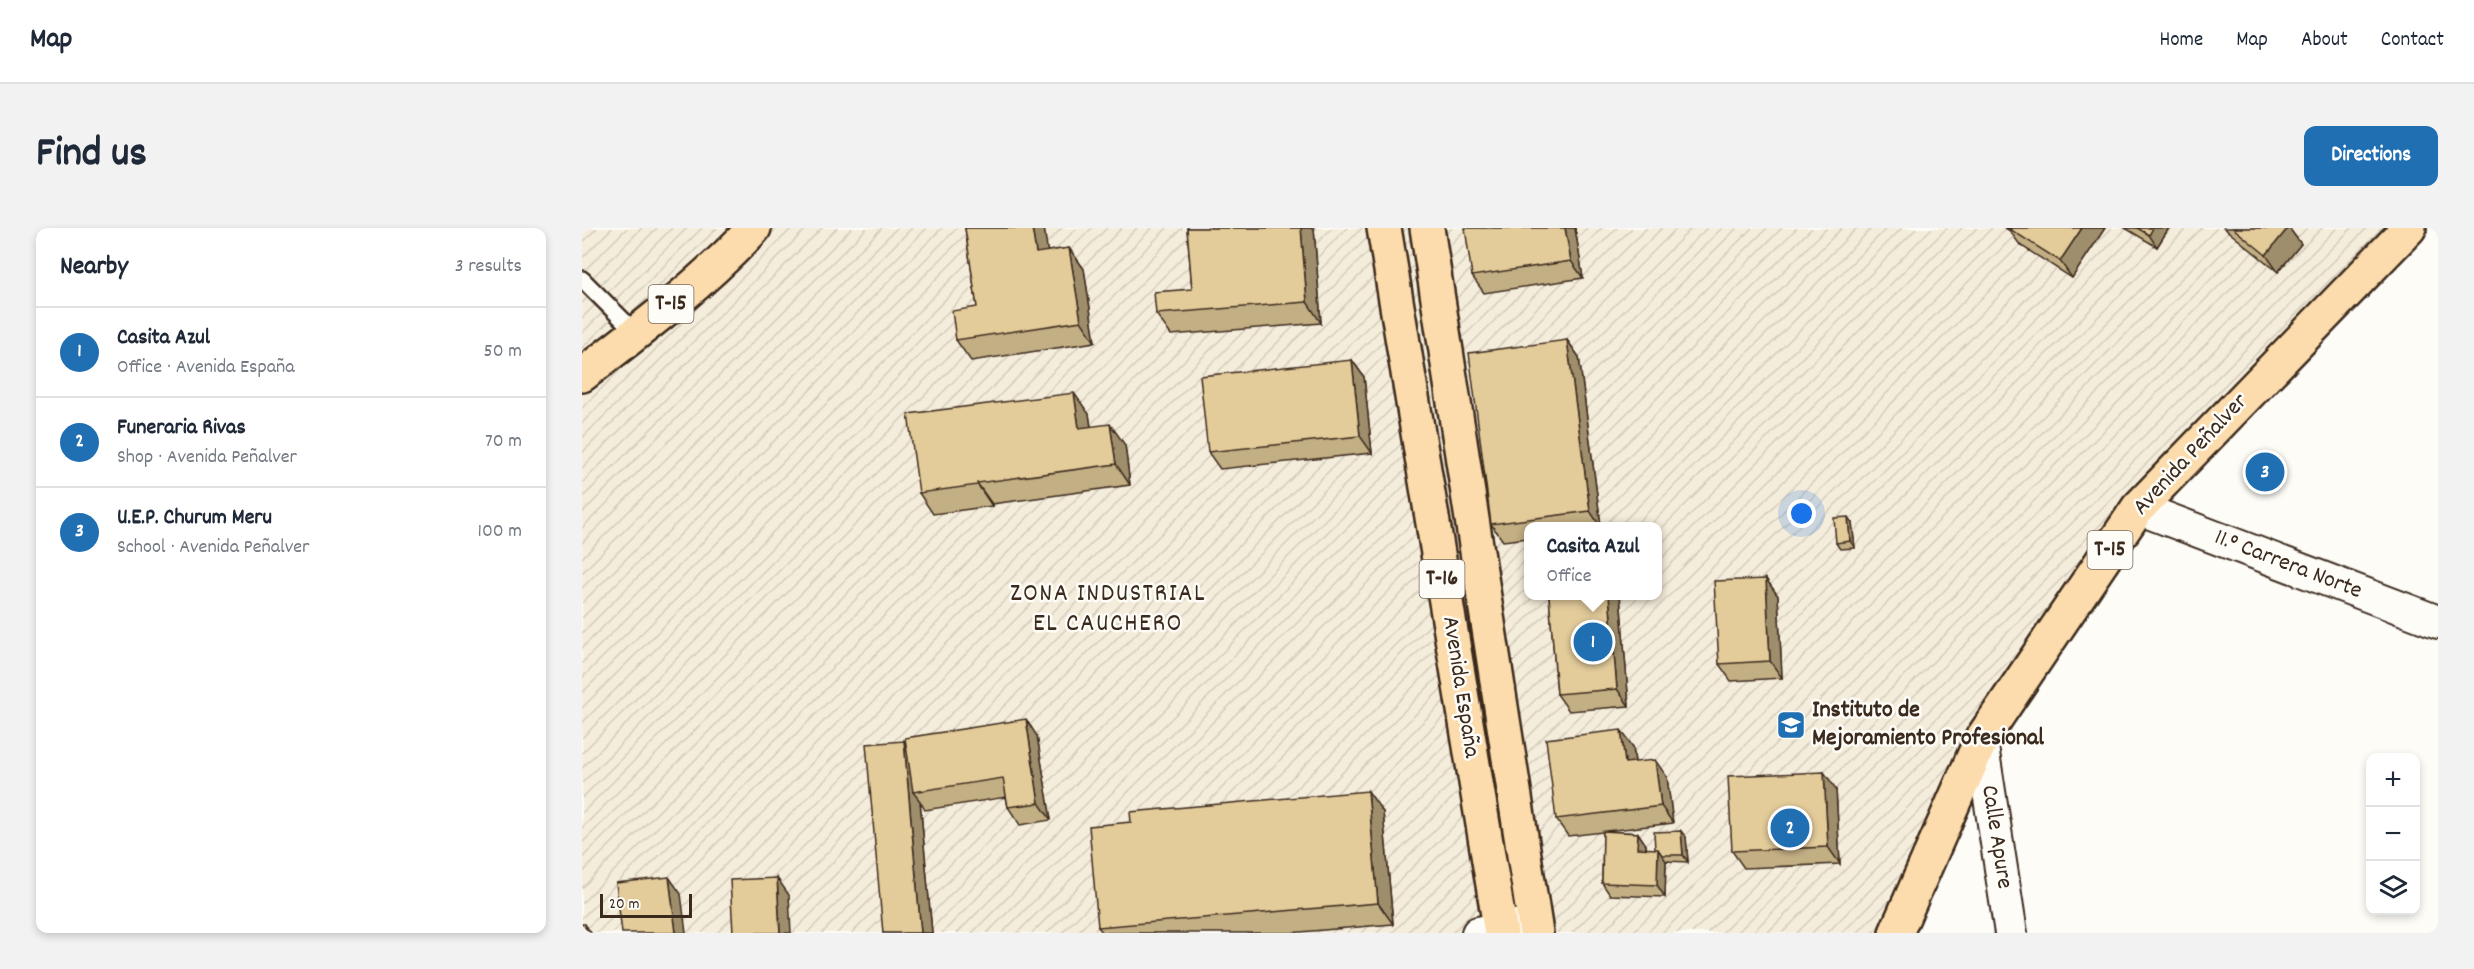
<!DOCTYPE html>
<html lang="en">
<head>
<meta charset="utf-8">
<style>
  :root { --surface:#fff; --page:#f2f2f3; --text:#1f2937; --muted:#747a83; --line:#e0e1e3; --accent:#1f6fb2 }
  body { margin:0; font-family:Dekko,sans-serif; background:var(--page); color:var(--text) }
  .controls { position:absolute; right:18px; bottom:18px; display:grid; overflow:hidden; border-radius:12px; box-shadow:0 3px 9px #0003 }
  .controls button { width:54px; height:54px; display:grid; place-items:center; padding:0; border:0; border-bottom:2px solid var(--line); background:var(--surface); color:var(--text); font:30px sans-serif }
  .scale { position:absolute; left:18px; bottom:15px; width:92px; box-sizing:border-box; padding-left:6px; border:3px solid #3b2a1e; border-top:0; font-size:16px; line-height:21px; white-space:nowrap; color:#3b2a1e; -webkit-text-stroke:4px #fdfcf7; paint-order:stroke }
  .you { position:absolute; left:1220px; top:286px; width:21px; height:21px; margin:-15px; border:4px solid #fff; border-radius:50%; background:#1a73e8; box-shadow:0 0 0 9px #1a73e833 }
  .badge { display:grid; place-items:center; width:39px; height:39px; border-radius:50%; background:var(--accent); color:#fff; font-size:20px; font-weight:700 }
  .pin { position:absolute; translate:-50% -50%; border:3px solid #fff; box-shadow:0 2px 6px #0006 }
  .popup { position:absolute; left:942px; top:294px; width:138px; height:78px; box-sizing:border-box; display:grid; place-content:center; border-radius:12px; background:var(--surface); filter:drop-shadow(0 2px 4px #0005); font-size:20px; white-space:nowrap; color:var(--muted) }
  .popup b { font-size:22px; color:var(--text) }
  .popup::after { content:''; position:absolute; left:50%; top:100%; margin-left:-12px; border:12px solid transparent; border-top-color:var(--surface) }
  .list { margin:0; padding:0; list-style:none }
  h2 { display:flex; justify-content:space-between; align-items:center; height:78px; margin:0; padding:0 24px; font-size:26px }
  h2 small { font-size:20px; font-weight:400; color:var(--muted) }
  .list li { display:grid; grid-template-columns:39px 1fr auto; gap:18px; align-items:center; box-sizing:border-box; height:90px; padding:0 24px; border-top:2px solid var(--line) }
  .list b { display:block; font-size:22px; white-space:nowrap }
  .list p { margin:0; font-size:20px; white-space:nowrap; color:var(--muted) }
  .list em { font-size:20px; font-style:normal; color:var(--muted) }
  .icon { flex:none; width:33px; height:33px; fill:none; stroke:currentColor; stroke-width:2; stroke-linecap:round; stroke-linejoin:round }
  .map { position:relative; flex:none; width:1856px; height:705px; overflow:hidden; border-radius:12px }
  header { display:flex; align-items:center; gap:36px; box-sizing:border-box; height:84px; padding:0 30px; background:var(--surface); border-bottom:2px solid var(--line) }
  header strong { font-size:28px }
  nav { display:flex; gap:33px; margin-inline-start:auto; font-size:21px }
  .intro { display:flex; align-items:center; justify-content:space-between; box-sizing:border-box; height:144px; padding:0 36px }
  h1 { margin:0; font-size:42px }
  .button { padding:15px 27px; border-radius:12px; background:var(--accent); color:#fff; font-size:21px; font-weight:700 }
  main { display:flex; gap:36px; padding:0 36px }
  aside { flex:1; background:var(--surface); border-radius:12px; box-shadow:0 3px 9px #0003 }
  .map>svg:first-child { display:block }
  .industrial { fill:url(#industrial-furrows); fill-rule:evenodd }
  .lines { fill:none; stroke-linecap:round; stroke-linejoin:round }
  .lane-casing { stroke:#3b2a1e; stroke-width:20 }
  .street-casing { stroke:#3b2a1e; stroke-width:36 }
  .primary-casing { stroke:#3b2a1e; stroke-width:38 }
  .highway-casing { stroke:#3b2a1e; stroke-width:38 }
  .lane { stroke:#fdfcf7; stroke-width:15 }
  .street { stroke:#fdfcf7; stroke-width:32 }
  .primary { stroke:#fcdcac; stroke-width:33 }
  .highway { stroke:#fcdcac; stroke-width:33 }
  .wall { fill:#c3af84; stroke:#3b2a1e; stroke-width:1.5 }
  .shaded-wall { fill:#9f8e6c; stroke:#3b2a1e; stroke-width:1.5 }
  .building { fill:#e3cb9a; stroke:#3b2a1e; stroke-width:1.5 }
  .labels { text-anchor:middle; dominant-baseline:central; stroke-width:5; stroke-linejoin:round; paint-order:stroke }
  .shield { fill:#fdfcf7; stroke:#75695f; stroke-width:1.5 }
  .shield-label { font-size:22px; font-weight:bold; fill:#3b2a1e }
  .street-label { font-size:24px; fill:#3b2a1e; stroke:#fdfcf7 }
  .poi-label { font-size:24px; font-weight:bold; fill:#3b2a1e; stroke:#fdfcf7; text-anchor:start }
  .neighbourhood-label { font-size:26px; letter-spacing:1.5px; fill:#3b2a1e; stroke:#fdfcf7 }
</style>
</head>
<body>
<header>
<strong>Map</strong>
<nav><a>Home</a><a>Map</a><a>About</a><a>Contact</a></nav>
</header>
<div class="intro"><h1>Find us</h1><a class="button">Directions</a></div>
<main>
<aside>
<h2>Nearby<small>3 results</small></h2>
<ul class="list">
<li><span class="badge">1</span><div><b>Casita Azul</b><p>Office · Avenida España</p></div><em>50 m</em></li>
<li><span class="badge">2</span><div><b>Funeraria Rivas</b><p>Shop · Avenida Peñalver</p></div><em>70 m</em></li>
<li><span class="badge">3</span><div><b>U.E.P. Churum Meru</b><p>School · Avenida Peñalver</p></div><em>100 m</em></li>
</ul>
</aside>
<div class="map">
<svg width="1856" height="705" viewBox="0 0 1856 705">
  <defs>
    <pattern id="industrial-furrows" width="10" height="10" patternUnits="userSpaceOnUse" patternTransform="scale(1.5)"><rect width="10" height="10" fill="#f5eddb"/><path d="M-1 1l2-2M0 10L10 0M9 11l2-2" fill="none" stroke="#d3cbbc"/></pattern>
  </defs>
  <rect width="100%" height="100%" fill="#fdfcf7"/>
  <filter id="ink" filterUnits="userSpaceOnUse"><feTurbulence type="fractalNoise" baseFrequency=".0167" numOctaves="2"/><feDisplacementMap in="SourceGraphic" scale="12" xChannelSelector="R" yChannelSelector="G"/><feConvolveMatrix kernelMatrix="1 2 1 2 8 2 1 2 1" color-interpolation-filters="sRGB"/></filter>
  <g filter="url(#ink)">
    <path class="industrial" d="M0 0H1814L1547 268 1300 705H0ZM946 298H1076V368H946Z"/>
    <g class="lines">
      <g class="lane-casing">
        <path id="lane" d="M0 51 54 105"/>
      </g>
      <g class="street-casing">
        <path id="street" d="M1556 280 1856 394
          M1399 512 1429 705
          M896 705 945 696"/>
      </g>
      <g class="primary-casing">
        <path id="primary" d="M1314 705 1399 512 1556 280 1827 0"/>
      </g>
      <g class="highway-casing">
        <path id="highway" d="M802 0 919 705
          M845 0 954 705
          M0 147C60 101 121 55 172 0"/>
      </g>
      <use href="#lane" class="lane"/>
      <use href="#street" class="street"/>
      <use href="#primary" class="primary"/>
      <use href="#highway" class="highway"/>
    </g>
    <path class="wall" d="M383 0H462L465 23 487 20 502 41 513 114 389 133 374 112 395 79Z
      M605 0H732L739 95 589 107 574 86 610 61Z
      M993 0 1001 50 902 65 890 48Z
      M1423 0H1523L1490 50 1438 17 1428 3Z
      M1543 0H1587L1575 19Z
      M1642 0H1707L1719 16 1696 44Z
      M985 112 997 129 1019 298H946V310L921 313 909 296Z
      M770 132 782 149 790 225 638 241 626 224Z
      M507 186 509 199 543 217 548 257 410 276V278L351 286 337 265Z
      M1270 295 1273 320 1258 321 1254 315Z
      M1184 351 1196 368 1200 450 1149 453 1137 436Z
      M967 368H1038L1047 478 987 483 975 466Z
      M455 508 469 592 438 597 426 579 424 569 343 582 338 573 350 705H301L324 516Z
      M1051 519 1053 534 1085 549 1091 595 1024 603 1056 605 1064 617V621H1073L1104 609 1106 634 1084 633 1083 669 1028 667 1020 655 1021 604 986 608 974 591Z
      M1254 561 1258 636 1162 640 1150 623Z
      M801 584 811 696 707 705H521L516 699Z"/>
    <path class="shaded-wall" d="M450 0H462L469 46 454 25Z
      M719 0H732L739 95 725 74Z
      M983 0H993L1001 50 989 33Z
      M1500 0H1523L1490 50 1478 33Z
      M1571 0H1587L1575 19 1567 7Z
      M1706 0H1707L1719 16 1696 44 1684 27Z
      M487 20 502 41 513 114 499 93Z
      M985 112 997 129 1019 298H1018L1008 283Z
      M770 132 782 149 790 225 778 208Z
      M492 165 507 186 512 221 497 200Z
      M528 196 543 217 548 257 534 236Z
      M395 255 410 276V278L396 257Z
      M1266 289 1270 295 1273 320 1268 313Z
      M1184 351 1196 368 1200 450 1188 433Z
      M1027 368H1038L1047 478 1035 461Z
      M444 491 455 508 469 592 457 575Z
      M1039 502 1051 519 1055 552 1043 535Z
      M322 513 334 530 331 564 338 573 350 705H339Z
      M1073 532 1085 549 1091 595 1079 578Z
      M1242 544 1254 561 1258 636 1246 619Z
      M786 563 801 584 811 696 796 675Z
      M1099 603 1104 609 1106 634 1101 627Z
      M1056 605 1064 617V633L1055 620Z
      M1076 621 1084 633 1083 669 1075 657Z
      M87 649 99 666 104 705H94Z
      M195 650 207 667 209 705H198Z
      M3 696 9 705H4Z"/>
    <path class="building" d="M383 0H450L454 25 487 20 499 93 374 112 370 83 395 79Z
      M605 0H719L725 74 574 86 572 64 610 61Z
      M883 0H983L989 33 890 48Z
      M1426 0H1500L1478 33Z
      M1555 0H1571L1567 7Z
      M1651 0H1706L1684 27Z
      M985 112 1008 283 909 296 887 125Z
      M770 132 778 208 626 224 618 148Z
      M492 165 497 200 528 196 534 236 395 255 396 257 337 265 326 186Z
      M1266 289 1268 313 1254 315 1252 290Z
      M1184 351 1188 433 1137 436 1132 353Z
      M967 368H1027L1035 461 975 466Z
      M444 491 457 575 426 579 421 550 331 564 323 510Z
      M1039 502 1043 535 1073 532 1079 578 974 591 964 511Z
      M322 513 339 705H301L284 516Z
      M1242 544 1246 619 1150 623 1146 548Z
      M786 563 796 675 516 699 507 598 549 594 548 584Z
      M1021 603 1056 605 1055 620 1076 621 1075 657 1020 655Z
      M1099 603 1101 627H1080L1076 621H1073L1072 604Z
      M87 649 94 705H40L34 655Z
      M195 650 198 705H151L148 652Z
      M0 696H3L4 705H0Z"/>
  </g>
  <defs>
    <g id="university-square" transform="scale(1.5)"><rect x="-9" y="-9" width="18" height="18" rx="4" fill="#1f6fb2" stroke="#fdfcf7"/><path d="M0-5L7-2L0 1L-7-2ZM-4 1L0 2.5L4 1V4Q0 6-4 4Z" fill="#fff"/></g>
  </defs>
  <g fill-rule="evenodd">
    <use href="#university-square" x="1209" y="497"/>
  </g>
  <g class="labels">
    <g class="shield">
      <rect x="66.5" y="57" width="45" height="38" rx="4.5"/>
      <rect x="1505.5" y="303" width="45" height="38" rx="4.5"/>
      <rect x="837.5" y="332" width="45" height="38" rx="4.5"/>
    </g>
    <g class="shield-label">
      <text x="89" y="76">T-15</text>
      <text x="1528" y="322">T-15</text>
      <text x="860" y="351">T-16</text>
    </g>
    <g class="street-label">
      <text transform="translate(1609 227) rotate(-47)">Avenida Peñalver</text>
      <text transform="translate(1706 337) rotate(21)">11.° Carrera Norte</text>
      <text transform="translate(878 459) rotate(81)">Avenida España</text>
      <text transform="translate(1414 609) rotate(81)">Calle Apure</text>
    </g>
    <g class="poi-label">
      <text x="1230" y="483">Instituto de<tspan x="1230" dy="28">Mejoramiento Profesional</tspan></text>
    </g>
    <g class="neighbourhood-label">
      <text x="526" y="366">ZONA INDUSTRIAL<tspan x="526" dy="30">EL CAUCHERO</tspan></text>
    </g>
  </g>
</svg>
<div class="controls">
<button>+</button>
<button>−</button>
<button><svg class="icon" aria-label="layers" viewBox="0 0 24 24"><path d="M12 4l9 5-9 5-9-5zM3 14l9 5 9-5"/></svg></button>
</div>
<div class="scale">20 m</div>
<div class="you"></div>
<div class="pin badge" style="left:1011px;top:414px">1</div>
<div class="popup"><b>Casita Azul</b>Office</div>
<div class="pin badge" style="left:1208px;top:600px">2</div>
<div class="pin badge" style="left:1683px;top:244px">3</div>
</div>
</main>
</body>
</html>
